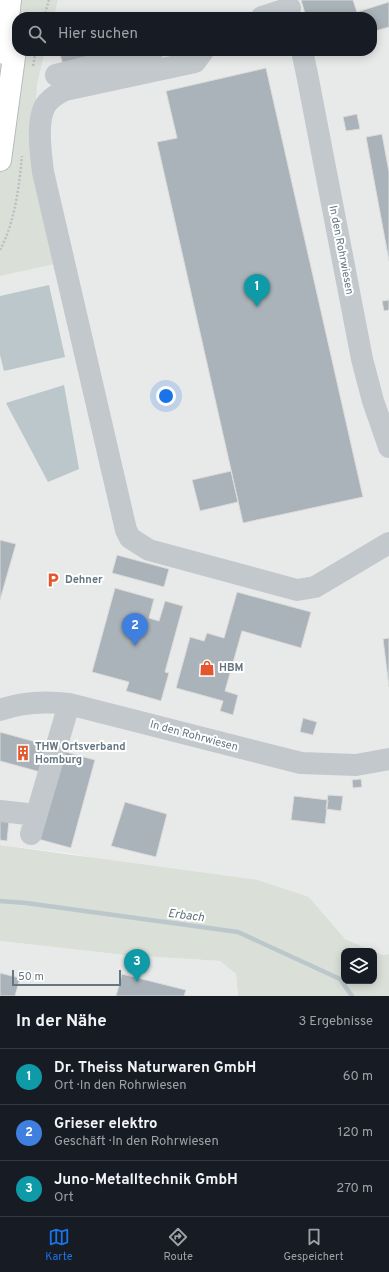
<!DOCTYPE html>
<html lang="de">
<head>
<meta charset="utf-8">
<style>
  :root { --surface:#171b24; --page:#20242c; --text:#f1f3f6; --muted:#9ea1a6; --line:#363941; --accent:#1a73e8 }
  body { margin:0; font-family:Overpass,sans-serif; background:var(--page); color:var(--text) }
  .controls { position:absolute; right:12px; bottom:12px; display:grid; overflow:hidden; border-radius:8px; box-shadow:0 2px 10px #0003 }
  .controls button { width:36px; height:36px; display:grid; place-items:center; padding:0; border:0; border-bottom:1px solid var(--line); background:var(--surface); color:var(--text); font:20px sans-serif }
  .scale { position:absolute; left:12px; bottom:10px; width:109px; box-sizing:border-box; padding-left:4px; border:2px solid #657683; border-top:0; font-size:11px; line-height:14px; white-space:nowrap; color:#657683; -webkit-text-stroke:3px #fff; paint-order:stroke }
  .you { position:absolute; left:166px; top:396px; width:14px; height:14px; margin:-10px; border:3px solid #fff; border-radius:50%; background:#1a73e8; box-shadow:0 0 0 6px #1a73e833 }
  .badge { display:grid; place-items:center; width:26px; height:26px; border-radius:50%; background:var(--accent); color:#fff; font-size:13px; font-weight:700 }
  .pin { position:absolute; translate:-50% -33px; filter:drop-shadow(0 1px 2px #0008) }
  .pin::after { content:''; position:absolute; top:21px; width:14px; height:12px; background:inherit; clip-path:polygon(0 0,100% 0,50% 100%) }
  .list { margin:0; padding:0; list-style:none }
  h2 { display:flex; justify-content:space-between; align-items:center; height:52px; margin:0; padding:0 16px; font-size:17px }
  h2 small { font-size:13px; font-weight:400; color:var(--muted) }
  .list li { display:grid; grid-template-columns:26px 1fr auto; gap:12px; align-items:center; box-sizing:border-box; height:56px; padding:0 16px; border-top:1px solid var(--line) }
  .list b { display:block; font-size:15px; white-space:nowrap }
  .list p { margin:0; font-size:13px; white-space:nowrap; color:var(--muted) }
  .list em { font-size:13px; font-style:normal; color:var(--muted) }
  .icon { flex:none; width:22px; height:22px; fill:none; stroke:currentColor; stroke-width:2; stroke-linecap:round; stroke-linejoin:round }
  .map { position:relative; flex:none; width:389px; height:996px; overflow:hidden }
  .search { position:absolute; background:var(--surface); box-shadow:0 2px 10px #0003; left:12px; right:12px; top:12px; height:44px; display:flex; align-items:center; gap:10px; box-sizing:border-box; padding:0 14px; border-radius:16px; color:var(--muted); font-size:15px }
  .sheet { height:220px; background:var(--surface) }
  nav { display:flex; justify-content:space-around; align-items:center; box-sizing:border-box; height:56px; border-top:1px solid var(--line); background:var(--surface); font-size:11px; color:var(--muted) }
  nav a { display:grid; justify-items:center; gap:2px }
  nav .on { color:var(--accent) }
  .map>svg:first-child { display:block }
  .built { fill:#e8e9e9 }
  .green { fill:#dadfd7 }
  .water { fill:#bbc7cb }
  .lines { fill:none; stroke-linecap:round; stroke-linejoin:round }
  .stream { stroke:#bbc7cb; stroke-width:4.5 }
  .building { fill:#aab3b9; stroke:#dcdcda }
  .major-casing { stroke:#b5babe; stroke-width:24 }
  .path { stroke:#bbbfc2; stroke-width:2.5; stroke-dasharray:2 2; stroke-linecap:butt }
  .minor { stroke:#c3c8cc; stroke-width:22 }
  .major { stroke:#fff; stroke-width:22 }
  .labels { text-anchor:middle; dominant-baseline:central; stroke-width:4; stroke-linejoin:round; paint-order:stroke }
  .street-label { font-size:11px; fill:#657683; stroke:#fff }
  .poi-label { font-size:11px; font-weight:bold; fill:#657683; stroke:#fff; text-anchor:start }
  .water-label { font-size:12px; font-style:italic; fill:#60757c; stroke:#fff }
</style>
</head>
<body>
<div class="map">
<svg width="389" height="996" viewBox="0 0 389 996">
  <rect width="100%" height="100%" fill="#fafaf8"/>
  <path class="built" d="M58 0H389V954L382 955 345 939 309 897 72 854 0 845V276L59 262 34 157 37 85 45 51H372V17H54Z
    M0 941 124 955 220 961 236 974 238 996H0Z"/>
  <path class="green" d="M0 0H58L54 17H17V51H45L37 85 34 157 59 263 0 276Z
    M0 845 257 880 309 897 345 939 373 951H344V981H374V951L382 955 389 954V996H238L236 974 220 961 124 955 0 941Z"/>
  <path class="water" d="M49 285 65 357 4 371 0 355V296Z
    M64 385 79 469 48 482 6 403Z"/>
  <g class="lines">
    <path class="stream" d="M0 901 26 903 238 932 340 979 352 996"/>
  </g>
  <path class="building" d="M301 0H353L357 12 389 2V27L372 32V17H306Z
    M59 51H91L92 56 63 65Z
    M266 68 363 497 243 523 157 142 177 138 166 91Z
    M357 114 360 129 346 131 343 117Z
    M382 134 389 172V261L366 137Z
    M389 300V310L384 311 382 301Z
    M231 471 238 502 200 511 192 480Z
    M0 540 16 544 0 600Z
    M117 555 169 569 164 587 112 573Z
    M115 588 154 599 149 618 159 621 165 601 183 606 165 672 169 673 161 701 126 691 129 682 92 672Z
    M237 592 311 612 301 648 242 631 225 691 238 695 233 715 220 711 223 701 176 688 190 637 204 641 207 633 224 638Z
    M389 638V687L383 639Z
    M303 718 317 722 313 735 300 732Z
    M0 732 47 745 40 772 0 761Z
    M62 751 95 760 71 848 38 839Z
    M361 779 362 787 353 788 352 780Z
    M328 795 343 796 341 811 326 809Z
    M294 796 328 800 325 824 291 820Z
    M125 802 167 814 156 857 111 846Z
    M0 820 9 821 7 841 0 840Z
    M0 973 20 978 15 996H0Z
    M122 974 186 990 184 996H116Z"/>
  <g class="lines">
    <g class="major-casing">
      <path id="major" d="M4 53 10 0
        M0 160 17 35"/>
    </g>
    <path class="path" d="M44 17 49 0
      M33 66 36 51
      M0 250C15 222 19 187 22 156"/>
    <path class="minor" d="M262 17 290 8
      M203 51 195 62 65 90C57 94 49 99 45 106 36 122 41 154 43 172L126 530 130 538 149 550 297 590 315 587 389 543
      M302 51 307 74 362 359 373 401 389 447
      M56 75 153 51
      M0 710C22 702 45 701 69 704L301 763 356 765 389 759
      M0 811 36 815
      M31 834 69 704"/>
    <use href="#major" class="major"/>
  </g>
  <defs>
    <g id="parking-bare" transform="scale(1.2)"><path d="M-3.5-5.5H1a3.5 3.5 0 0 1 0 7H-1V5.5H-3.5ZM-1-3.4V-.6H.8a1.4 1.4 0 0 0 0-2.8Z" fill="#e4572e" stroke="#fff" stroke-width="2.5" paint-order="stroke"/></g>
    <g id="shop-bare" transform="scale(1.2)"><path d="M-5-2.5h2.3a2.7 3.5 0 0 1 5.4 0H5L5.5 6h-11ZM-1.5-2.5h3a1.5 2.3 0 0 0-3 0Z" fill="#e4572e" stroke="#fff" stroke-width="2.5" paint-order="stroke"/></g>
    <g id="building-bare" transform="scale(1.2)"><path d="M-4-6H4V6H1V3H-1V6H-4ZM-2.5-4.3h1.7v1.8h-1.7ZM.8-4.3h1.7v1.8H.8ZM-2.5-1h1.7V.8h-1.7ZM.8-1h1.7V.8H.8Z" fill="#e4572e" stroke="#fff" stroke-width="2.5" paint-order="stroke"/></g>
  </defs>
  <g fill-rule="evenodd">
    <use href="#parking-bare" x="53" y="580"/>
    <use href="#shop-bare" x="207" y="668"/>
    <use href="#building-bare" x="23" y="753"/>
  </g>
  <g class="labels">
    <g class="street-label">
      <text transform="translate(341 250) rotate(79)">In den Rohrwiesen</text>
      <text transform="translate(194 736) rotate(15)">In den Rohrwiesen</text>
    </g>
    <g class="poi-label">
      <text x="65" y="580">Dehner</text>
      <text x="219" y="668">HBM</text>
      <text x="35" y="747">THW Ortsverband<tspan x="35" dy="13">Homburg</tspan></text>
    </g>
    <g class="water-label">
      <text transform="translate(186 916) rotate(7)">Erbach</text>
    </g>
  </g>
</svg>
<div class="controls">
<button><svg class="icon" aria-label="layers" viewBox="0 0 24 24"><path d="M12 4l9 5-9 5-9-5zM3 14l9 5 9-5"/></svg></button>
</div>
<div class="scale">50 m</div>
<div class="you"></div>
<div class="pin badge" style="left:257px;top:307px;background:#0f9aa8">1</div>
<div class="pin badge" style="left:135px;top:646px;background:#3f7fe0">2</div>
<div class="pin badge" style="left:137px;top:982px;background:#0f9aa8">3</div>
<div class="search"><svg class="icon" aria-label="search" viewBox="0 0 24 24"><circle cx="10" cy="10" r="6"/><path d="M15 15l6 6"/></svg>Hier suchen</div>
</div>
<section class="sheet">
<h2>In der Nähe<small>3 Ergebnisse</small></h2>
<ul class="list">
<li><span class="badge" style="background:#0f9aa8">1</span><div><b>Dr. Theiss Naturwaren GmbH</b><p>Ort · In den Rohrwiesen</p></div><em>60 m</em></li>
<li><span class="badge" style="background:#3f7fe0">2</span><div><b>Grieser elektro</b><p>Geschäft · In den Rohrwiesen</p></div><em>120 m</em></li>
<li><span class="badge" style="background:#0f9aa8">3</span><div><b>Juno-Metalltechnik GmbH</b><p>Ort</p></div><em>270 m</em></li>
</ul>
</section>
<nav>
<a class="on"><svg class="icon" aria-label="map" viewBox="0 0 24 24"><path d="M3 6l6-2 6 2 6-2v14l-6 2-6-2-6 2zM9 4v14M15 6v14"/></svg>Karte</a>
<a><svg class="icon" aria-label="directions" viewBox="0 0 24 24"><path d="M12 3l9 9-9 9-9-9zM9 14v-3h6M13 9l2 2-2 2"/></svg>Route</a>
<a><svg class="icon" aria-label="saved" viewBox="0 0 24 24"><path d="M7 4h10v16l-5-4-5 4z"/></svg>Gespeichert</a>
</nav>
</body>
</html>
